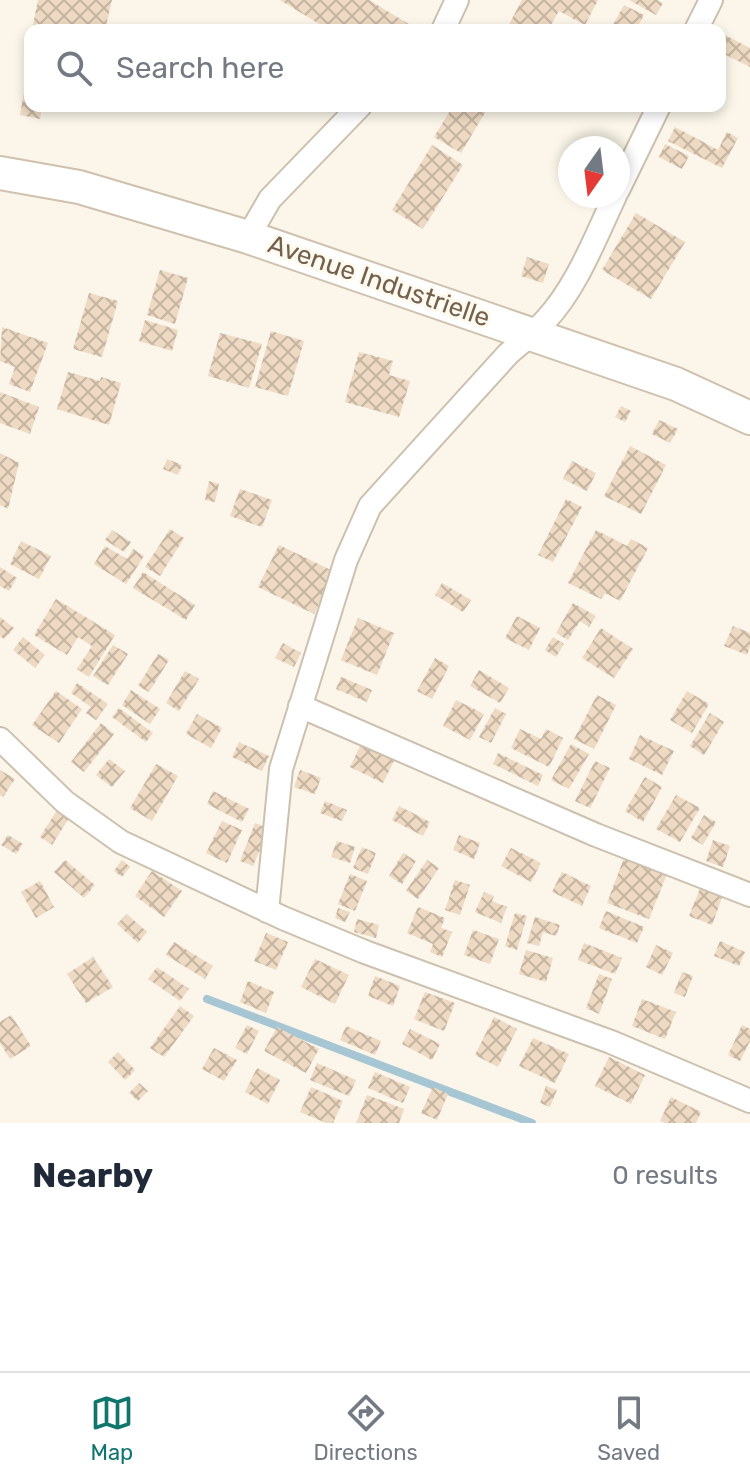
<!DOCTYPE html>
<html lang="en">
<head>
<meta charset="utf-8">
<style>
  :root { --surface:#fff; --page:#f2f2f3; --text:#1f2937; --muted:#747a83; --line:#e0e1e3; --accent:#0f766e }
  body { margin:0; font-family:Rubik,sans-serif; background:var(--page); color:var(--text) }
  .compass { position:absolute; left:558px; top:136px; width:72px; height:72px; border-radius:50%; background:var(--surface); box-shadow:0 4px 12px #0003; rotate:194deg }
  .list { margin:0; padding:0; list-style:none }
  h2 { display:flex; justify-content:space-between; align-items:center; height:104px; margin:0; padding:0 32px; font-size:34px }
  h2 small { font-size:26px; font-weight:400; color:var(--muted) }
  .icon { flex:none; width:44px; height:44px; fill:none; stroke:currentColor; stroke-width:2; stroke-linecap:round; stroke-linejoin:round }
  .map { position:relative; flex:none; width:750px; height:1123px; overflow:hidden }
  .search { position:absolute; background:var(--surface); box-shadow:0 4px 12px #0003; left:24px; right:24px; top:24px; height:88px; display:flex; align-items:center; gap:20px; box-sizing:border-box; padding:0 28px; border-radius:16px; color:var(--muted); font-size:30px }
  .sheet { height:248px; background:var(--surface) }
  nav { display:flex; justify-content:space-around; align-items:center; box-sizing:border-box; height:112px; border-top:2px solid var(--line); background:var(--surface); font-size:22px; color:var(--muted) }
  nav a { display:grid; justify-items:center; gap:4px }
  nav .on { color:var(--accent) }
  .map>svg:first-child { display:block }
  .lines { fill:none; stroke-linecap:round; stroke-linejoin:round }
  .stream { stroke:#a6c6d4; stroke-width:8 }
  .building { fill:url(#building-cross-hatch) }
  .street-casing { stroke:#ccc0af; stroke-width:26 }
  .secondary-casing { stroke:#cfc1ad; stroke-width:36 }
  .street { stroke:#fff; stroke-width:22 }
  .secondary { stroke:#fff; stroke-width:32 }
  .labels { text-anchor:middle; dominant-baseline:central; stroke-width:6; stroke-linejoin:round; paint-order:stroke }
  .street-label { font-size:26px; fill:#73614e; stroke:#fefaef }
</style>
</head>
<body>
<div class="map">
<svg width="750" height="1123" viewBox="0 0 750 1123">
  <defs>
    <pattern id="building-cross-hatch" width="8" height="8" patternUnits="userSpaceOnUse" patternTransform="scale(2)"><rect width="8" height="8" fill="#eedac3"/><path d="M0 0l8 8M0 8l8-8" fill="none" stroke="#c5b4a1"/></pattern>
  </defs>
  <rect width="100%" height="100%" fill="#fbf6e9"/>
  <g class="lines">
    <path class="stream" d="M207 999 532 1123"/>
  </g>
  <path class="building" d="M38 0H112L105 30H32Z
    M280 0H369L412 26 409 30H329Z
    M522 0H598L585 25 559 11 548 30H506Z
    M629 0H657L663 3 656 15Z
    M624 5 644 15 636 30H610Z
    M725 35 750 48V67L720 52V44Z
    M28 71 30 106H42L40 119 20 115Z
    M453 106H489L461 153 434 137Z
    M675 127 718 150 727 132 738 138 722 168 668 141Z
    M665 144 689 156 682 169 659 157Z
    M432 145 463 165 423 229 392 210Z
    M636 213 685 242 651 299 602 270Z
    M527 257 549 264 543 283 521 276Z
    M160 270 188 278 175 324 147 315Z
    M89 293 118 301 102 357 73 349Z
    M145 320 178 330 172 351 139 341Z
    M2 327 48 343 30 392 9 384 15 367 0 361Z
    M271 331 304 341 288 396 255 387Z
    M220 333 262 344 249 388 208 376Z
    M359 352 393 361 389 375 410 381 399 417 345 402Z
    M68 372 100 381 101 377 121 383 109 425 57 409Z
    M0 392 39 407 30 434 0 423Z
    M621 406 631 411 625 422 615 417Z
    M659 420 678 429 670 443 652 434Z
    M630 446 666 465 641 514 604 496Z
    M0 453 19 463 8 509 0 505Z
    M167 459 182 465 178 475 163 469Z
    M572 461 596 473 587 491 563 479Z
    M209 481 219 484 215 502 205 500Z
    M240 489 272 500 262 527 230 516Z
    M566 499 582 507 553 562 538 555Z
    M170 529 184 538 160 576 145 567Z
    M112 530 131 542 124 552 105 540Z
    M596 530 627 546 631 539 648 548 620 601 605 593 601 599 568 583Z
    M21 541 51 556 39 579 10 564Z
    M279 545 335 572 314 614 258 587Z
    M105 546 127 559 133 549 144 556 126 584 94 564Z
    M0 567 17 578 9 591 0 586Z
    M143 572 195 605 186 620 133 588Z
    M442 583 471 600 463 612 435 595Z
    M56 599 115 635 89 677 77 669 92 646 78 637 67 655 34 635Z
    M573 603 596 616 589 627 580 621 568 640 556 633Z
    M517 616 540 628 529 650 505 638Z
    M0 617 14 628 4 639 0 636Z
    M358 618 394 633 377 675 341 660Z
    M733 626 750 633V647L747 655 724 646Z
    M601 628 633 649 614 678 582 658Z
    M23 637 45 655 35 668 13 650Z
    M553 637 564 644 556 657 545 650Z
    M283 643 301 653 294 667 275 658Z
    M113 645 128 654 108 685 93 676Z
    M158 654 169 660 149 692 138 686Z
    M435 658 449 666 432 699 417 691Z
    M479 670 509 688 500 703 470 686Z
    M185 671 199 679 179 711 166 703Z
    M341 677 372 690 367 702 336 689Z
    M77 683 108 704 96 720 86 713 91 707 71 693Z
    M131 690 160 709 150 724 122 705Z
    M56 691 82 709 59 743 32 725Z
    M687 691 709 704 692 733 670 720Z
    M597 695 616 705 594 749 574 739Z
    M456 700 484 714 470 740 443 726Z
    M119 708 153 733 146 742 112 717Z
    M495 708 506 714 491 743 479 737Z
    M710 713 724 722 704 755 690 746Z
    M197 714 222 728 211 748 186 734Z
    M101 723 114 734 84 772 71 762Z
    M520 729 541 739 546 729 563 738 549 767 511 748Z
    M640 735 674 751 662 775 629 759Z
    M239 742 269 756 262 771 232 757Z
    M361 744 394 761 383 783 350 767Z
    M571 744 589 754 569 789 551 780Z
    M498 753 543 775 538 786 493 764Z
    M109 759 125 771 112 787 96 775Z
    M595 761 610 768 590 808 575 801Z
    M156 764 178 776 152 821 130 808Z
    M0 770 15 779 3 797 0 795Z
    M300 770 321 778 315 794 294 787Z
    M645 777 662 787 643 822 625 811Z
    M213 791 249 809 242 822 207 804Z
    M676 795 700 808 680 842 656 829Z
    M325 801 347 810 342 821 320 813Z
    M399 806 430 822 423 836 392 820Z
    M59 807 71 815 52 845 40 837Z
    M704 815 716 822 703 845 691 838Z
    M222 821 242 830 227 863 206 853Z
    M255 823 269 829 253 866 240 861Z
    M8 835 23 844 16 854 1 845Z
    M459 835 480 843 474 859 453 850Z
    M713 840 730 846 723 867 706 861Z
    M337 841 355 847 350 863 331 857Z
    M362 847 376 853 368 874 353 868Z
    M511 848 541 863 531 882 501 866Z
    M403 853 416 861 402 884 389 876Z
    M624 858 667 874 649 919 607 903Z
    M65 860 95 885 84 898 54 872Z
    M122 860 130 867 122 877 114 871Z
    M427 860 439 868 418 899 406 891Z
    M152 871 182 891 164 917 135 896Z
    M562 872 591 886 582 906 552 892Z
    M350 874 367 881 355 911 338 904Z
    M455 880 470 885 460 915 445 910Z
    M40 881 54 907 36 918 21 892Z
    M701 886 723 895 712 925 689 916Z
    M484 892 494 896 492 901 507 907 501 923 475 912Z
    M418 907 445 918 441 928 452 932 442 957 430 952 433 944 407 933Z
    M338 908 350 912 345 922 335 918Z
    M606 911 644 927 637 943 599 928Z
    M515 913 527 916 517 950 505 946Z
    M127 914 147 932 138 943 117 924Z
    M535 917 560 925 556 936 543 932 539 946 527 943Z
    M357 919 379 925 376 938 354 932Z
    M473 930 499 939 490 964 464 955Z
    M266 933 288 942 276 970 254 961Z
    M720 941 745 952 739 966 714 956Z
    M174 942 213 966 205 979 166 955Z
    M584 943 622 958 615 974 578 960Z
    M656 945 673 953 662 975 646 967Z
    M526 950 553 958 546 982 519 974Z
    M93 957 113 987 86 1003 67 974Z
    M315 959 349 975 335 1004 301 987Z
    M157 967 189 989 180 1001 148 979Z
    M682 972 693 976 685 997 674 993Z
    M599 974 612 979 599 1014 586 1008Z
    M375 976 400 986 393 1006 368 996Z
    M248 981 274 992 266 1013 240 1002Z
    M425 992 455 1003 444 1031 414 1019Z
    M642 999 676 1012 665 1039 632 1026Z
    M180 1006 194 1016 164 1057 150 1048Z
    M11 1015 31 1046 10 1059 0 1043V1022Z
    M494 1017 517 1029 498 1067 475 1055Z
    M247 1025 259 1031 247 1054 235 1048Z
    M742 1025 750 1029V1041L740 1061 728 1055Z
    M346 1026 381 1041 375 1055 340 1040Z
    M277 1027 319 1049 306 1073 264 1051Z
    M410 1029 440 1044 432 1060 402 1044Z
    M533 1038 569 1054 555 1083 519 1066Z
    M214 1048 237 1060 224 1081 202 1069Z
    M118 1052 135 1070 125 1080 108 1062Z
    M609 1057 645 1075 631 1104 595 1086Z
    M317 1063 356 1080 349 1096 310 1080Z
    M257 1068 280 1080 268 1104 245 1092Z
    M375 1072 410 1087 403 1103 368 1088Z
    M139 1083 148 1091 138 1101 129 1093Z
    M546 1086 557 1090 550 1107 540 1103Z
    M311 1087 343 1101 333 1123H326L300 1112Z
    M433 1087 448 1094 437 1120 421 1113Z
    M367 1095 404 1109 399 1123H356Z
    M671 1097 701 1112 696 1123H665L660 1121Z"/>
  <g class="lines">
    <g class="street-casing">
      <path id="street" d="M443 30 457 0
        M696 30 711 0
        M618 190 659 106
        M248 237 270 199 360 106
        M300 706 596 835 750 895
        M0 739 65 802 121 842 283 918 365 952 611 1042 750 1101
        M267 911 281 769 346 560 370 506 508 354C520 343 534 333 545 321 577 287 595 238 615 196"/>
    </g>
    <g class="secondary-casing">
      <path id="secondary" d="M0 173 79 187 248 237 676 384 750 418"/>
    </g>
    <use href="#street" class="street"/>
    <use href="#secondary" class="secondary"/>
  </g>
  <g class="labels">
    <g class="street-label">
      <text transform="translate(379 281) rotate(19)">Avenue Industrielle</text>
    </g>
  </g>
</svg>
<svg class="compass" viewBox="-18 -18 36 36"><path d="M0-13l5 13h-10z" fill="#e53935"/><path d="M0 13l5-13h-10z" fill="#747a83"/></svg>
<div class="search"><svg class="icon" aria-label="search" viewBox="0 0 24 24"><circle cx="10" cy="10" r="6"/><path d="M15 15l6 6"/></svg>Search here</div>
</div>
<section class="sheet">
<h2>Nearby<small>0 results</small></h2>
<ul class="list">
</ul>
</section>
<nav>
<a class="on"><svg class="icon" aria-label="map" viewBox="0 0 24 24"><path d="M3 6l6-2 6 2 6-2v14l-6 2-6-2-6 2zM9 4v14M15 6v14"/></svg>Map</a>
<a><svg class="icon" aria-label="directions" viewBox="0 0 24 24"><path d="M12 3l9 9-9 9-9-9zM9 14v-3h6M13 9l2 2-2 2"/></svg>Directions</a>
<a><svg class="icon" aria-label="saved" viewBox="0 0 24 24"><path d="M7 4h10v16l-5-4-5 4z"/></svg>Saved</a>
</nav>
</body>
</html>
